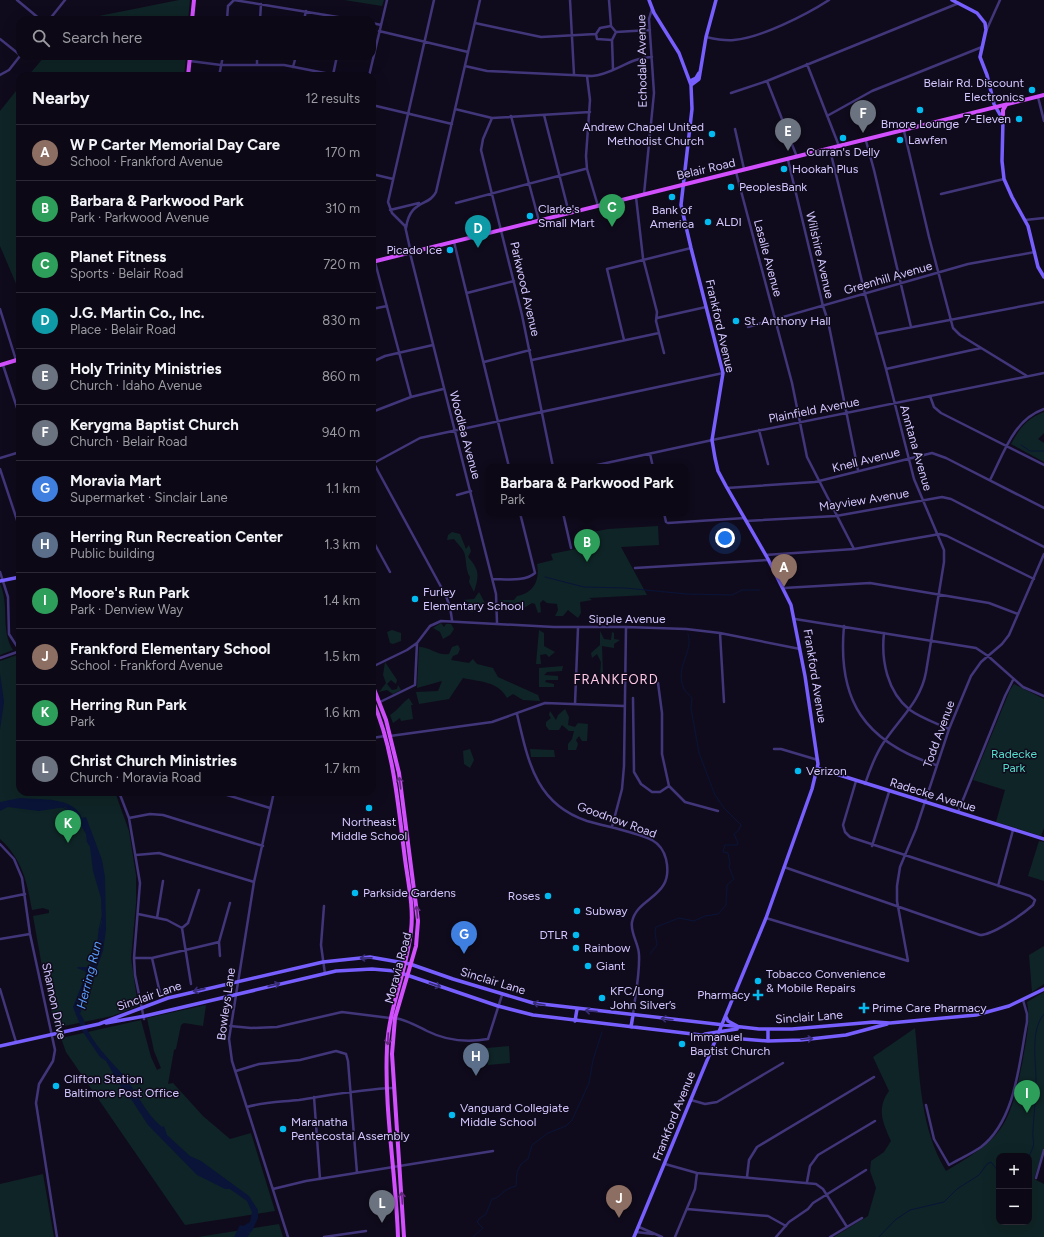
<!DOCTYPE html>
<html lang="en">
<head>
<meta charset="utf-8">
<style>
  :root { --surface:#0c0815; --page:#1a1622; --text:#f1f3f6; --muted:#9a9aa0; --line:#2c2934; --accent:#d93025 }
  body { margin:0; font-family:Figtree,sans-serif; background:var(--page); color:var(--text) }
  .controls { position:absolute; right:12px; bottom:12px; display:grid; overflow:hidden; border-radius:8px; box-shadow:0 4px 16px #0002 }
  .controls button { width:36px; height:36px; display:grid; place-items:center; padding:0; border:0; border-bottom:1px solid var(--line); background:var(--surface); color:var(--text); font:20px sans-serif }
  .you { position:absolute; left:725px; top:538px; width:14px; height:14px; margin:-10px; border:3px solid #fff; border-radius:50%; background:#1a73e8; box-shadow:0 0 0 6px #1a73e833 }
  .badge { display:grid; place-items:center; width:26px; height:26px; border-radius:50%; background:var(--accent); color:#fff; font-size:13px; font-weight:700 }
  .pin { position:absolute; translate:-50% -33px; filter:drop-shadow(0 1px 2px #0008) }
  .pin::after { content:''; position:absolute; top:21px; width:14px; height:12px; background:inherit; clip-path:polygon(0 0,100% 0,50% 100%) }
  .popup { position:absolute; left:486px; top:464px; width:202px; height:52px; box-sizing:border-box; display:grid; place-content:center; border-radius:8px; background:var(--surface); filter:drop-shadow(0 1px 3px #0005); font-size:13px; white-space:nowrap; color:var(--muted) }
  .popup b { font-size:15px; color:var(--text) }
  .popup::after { content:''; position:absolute; left:50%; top:100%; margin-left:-8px; border:8px solid transparent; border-top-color:var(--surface) }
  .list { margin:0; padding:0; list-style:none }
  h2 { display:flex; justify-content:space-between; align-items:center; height:52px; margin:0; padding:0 16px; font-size:17px }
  h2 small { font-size:13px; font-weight:400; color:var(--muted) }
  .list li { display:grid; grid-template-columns:26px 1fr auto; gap:12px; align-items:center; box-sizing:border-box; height:56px; padding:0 16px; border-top:1px solid var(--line) }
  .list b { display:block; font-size:15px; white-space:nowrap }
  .list p { margin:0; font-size:13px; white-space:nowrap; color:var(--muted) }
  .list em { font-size:13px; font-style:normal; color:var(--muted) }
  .icon { flex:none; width:22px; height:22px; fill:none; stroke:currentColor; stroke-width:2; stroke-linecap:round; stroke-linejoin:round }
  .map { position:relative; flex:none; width:1044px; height:1237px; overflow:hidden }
  .search { position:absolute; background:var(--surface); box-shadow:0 4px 16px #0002; left:16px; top:16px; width:360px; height:44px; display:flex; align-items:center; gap:10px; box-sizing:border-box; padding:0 14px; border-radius:12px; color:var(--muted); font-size:15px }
  .panel { position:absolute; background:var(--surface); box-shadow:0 4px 16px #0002; left:16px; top:72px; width:360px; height:724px; border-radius:12px }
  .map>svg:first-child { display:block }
  .green { fill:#0f2426; fill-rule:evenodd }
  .water { fill:#091438 }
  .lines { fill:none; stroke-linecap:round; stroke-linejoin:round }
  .stream { stroke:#091438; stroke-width:1 }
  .street { stroke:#42367b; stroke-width:2.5 }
  .secondary { stroke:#765ffe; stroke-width:3.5 }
  .primary { stroke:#d24ffe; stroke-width:4 }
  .oneway { stroke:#672a82 }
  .oneway2 { stroke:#392d76 }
  .poi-dot { fill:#02bbf0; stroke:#100b1c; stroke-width:1.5 }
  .labels { text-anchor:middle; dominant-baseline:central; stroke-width:3; stroke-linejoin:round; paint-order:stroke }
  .street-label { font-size:12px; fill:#d4c7ff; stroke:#100b1c }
  .poi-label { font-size:12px; fill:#d4c7ff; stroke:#100b1c; text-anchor:start }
  .park-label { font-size:12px; fill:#5dc; stroke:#100b1c }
  .neighbourhood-label { font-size:13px; letter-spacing:1px; fill:#ffc9e5; stroke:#100b1c }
  .water-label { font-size:13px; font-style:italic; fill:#569cfe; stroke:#100b1c }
</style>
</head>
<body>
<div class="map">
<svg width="1044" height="1237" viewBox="0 0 1044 1237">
  <rect width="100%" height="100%" fill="#100b1c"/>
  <path class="green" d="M179 0H190L188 20H79Z
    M344 0H384L382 6Z
    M45 56H186L184 76H28Z
    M20 86V293L0 246V111Z
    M1044 412V433L1038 439 1044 443V462L1011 444C1019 429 1027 418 1044 412Z
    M658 526 659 545 621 547 647 595 589 598 592 600 580 602 581 613 578 618 568 610 563 616H555L558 610 557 604 547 603 543 600 540 603 541 612 538 613 535 604 532 603 524 608 520 607V602L516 603 515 608 510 606 509 602 501 603 500 600H514L517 596C535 593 540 578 537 564L553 560 551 554 591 546 588 533 608 529Z
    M452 532 460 534 466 549 469 545 471 551 468 557C480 570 479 576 474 592L469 582 470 577C465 570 467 560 464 552 462 548 457 543 454 539L447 540 448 535Z
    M0 584C10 605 0 630 13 650L0 655Z
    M479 592 485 603 482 607 475 606 473 612 469 611 471 603 463 600 474 599Z
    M441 623 444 627 446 624H451L454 629 450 635 443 639 440 632 433 628Z
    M392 630 401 633V641L393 644 390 643 387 632Z
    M539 630 544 633V646L555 652 549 657 546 654 540 655 541 664H536Z
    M600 631 604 639 611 640 612 632 614 633V639L620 640 614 644V648L602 646 603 674 600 677 601 662 597 654 592 658 591 653 600 645Z
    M458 645 460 649 458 654 453 656 451 660 469 663 473 659 477 664 493 668 498 677 538 695 540 701 523 700 513 694 507 698C498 681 480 682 463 678L449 699 419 704 416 692 438 691 442 681 417 688 419 647C431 647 437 656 449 654L452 647Z
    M17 655 20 656V792H115L129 831 136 875V903L131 958 138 1006 112 1016 55 1028 43 972 33 916 49 913V910L43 908 32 910C27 881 22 859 0 839V661Z
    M385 662 397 680 396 684 391 680 387 684 392 690 397 689 398 685 401 690 393 694 387 690 379 692 386 683 383 675Z
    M563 666 562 671 547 672 544 675 558 676V680H546L545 682 554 684V687H539V668Z
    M1014 684 1044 699V828L1041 836 996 822 1005 790 973 780 1010 690Z
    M409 698 413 705H411L413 719 401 721 400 718 393 723 390 715C398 710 402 703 409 698Z
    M565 709 569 717 568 725 575 727 578 723 588 724 587 741H582L579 736 576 740 578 744 576 750H568V744L572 739 574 731H569L562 725 559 730H549L546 726V722L551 718 549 715 550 711 556 720 558 715Z
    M470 749 474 760 470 768 464 764 463 751Z
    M530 749 554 750 555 757H531Z
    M1039 841 1044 842V881L1028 876Z
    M1044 946V984L1032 992 1029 955Z
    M1044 992V1148L1034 1179 1044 1184V1237H834L868 1216 876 1188 870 1171 871 1161 884 1152 891 1141C883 1123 876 1109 889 1091L873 1057 915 1028C920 1077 920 1128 946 1171 1005 1137 1010 1125 1023 1059 1026 1040 1031 1022 1027 1002ZM999 1156H1029V1222H999Z
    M206 1005 203 1026 184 1023 181 1025 176 1049 174 1050 168 1084 173 1083 203 1116 230 1139 251 1133 275 1211 185 1225 66 1052 61 1038 141 1020 151 1057 157 1070 161 1068 154 1051 147 1018Z
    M509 1046 510 1063 488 1065 487 1048Z
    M43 1174 54 1237H0V1184Z
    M279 1224 283 1237H198Z"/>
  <path class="water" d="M0 673 4 702 0 730Z
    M20 798C39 800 74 796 82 818L86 817 102 860 105 877 106 930 103 951 80 1014C86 1021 85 1027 89 1033 98 1049 112 1062 124 1076 137 1092 145 1113 162 1127L164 1126 167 1135 190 1156 201 1161 249 1196 258 1210V1218L252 1231 250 1233 247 1231 250 1234 247 1237H234L240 1225 243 1226 250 1222 252 1212 247 1201 230 1189H225L197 1175 148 1125 131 1099 125 1094 106 1061 100 1057 83 1032 73 1007 86 974 85 971 77 968 78 967H88L95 958 99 928 100 929 102 922 101 898 93 871 90 847 87 842 86 834 73 812 65 807 39 811 8 807 0 811V802Z"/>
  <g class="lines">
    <path class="stream" d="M1021 445 1030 451H1044
      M545 577 584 587 625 588 687 594 732 595 742 590H760
      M62 807 70 811 75 817
      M99 930 102 917
      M650 954 657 945 655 932 656 927 679 918 694 921 705 916 718 914 726 905 727 885 734 879 729 867 730 863 728 853 723 852 725 845H737L738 843 734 834 738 831 741 825 724 808 715 795 699 753 691 708 692 698C690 695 686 693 684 689 674 666 694 653 688 634
      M90 965 96 949
      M1029 1156C1037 1141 1032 1144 1033 1130 1034 1113 1036 1097 1036 1080 1036 1061 1030 1030 1044 1014
      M473 1237 483 1228 477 1222 479 1219 486 1214 492 1199C501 1198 502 1189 516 1186L517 1172 521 1164 528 1159 532 1145 548 1133 566 1126 572 1120 589 1083 593 1060 602 1032
      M879 1237 895 1220 910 1210 944 1202 957 1189 979 1175 987 1164 991 1162 999 1172"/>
    <path class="street" d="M17 0 41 20
      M570 0 574 74
      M609 0 611 26 616 32 612 40 613 69
      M49 20 65 0
      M227 20 228 6 234 0 356 20
      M260 20 261 4
      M304 20 306 11
      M372 23 381 25
      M475 23 541 37 596 34
      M611 26 600 28 596 34 597 39 612 40
      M987 29 1000 0
      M379 31 468 52
      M616 32 650 30
      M706 37C715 39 725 41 734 40 760 38 806 15 829 0
      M0 39 20 55
      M190 61 221 65H284L340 76
      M807 64 839 146
      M257 65V56
      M465 66 487 71 592 76C613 75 630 57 652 57
      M293 67 296 56
      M0 75 9 70 20 56
      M333 75 337 56
      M219 76 223 56
      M369 76 387 0
      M587 76 590 100 586 156 587 169 598 206
      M767 81 797 157
      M731 93 767 81 959 3
      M1038 97 1044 121
      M372 105 452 124
      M455 109 492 118 590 112
      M544 115 569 213
      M511 116 539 221
      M827 116 872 91 982 47
      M492 118 483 139 481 150 522 315 553 467
      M735 129 744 169
      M904 131 929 237 953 328 960 335 1027 376
      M866 141 874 170 911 327
      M830 150 865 294 886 369 914 479 944 550V562L926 672C921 701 900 718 884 742 875 755 870 769 865 784
      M788 160 823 306 828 321 858 470
      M736 172 792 383 807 457 854 549
      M372 174 393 179
      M644 194 654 93 649 19 652 9
      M941 194 1004 179
      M636 197 643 258 657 312 656 321 664 353
      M456 203 585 169
      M390 210 419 203
      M1025 220 1044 218
      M406 228C410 199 429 207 436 192L480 0
      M454 242 509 467
      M410 253 496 594 497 623
      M411 253 405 226 392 213 388 202 434 0
      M375 262 411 397
      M467 293 514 281
      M0 309 16 360
      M372 309 387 306
      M657 318 706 307
      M748 327 968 264 1035 252
      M876 334 1044 302
      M624 340 607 269 691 248
      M532 360 659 333
      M372 362 385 356 433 345
      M484 362 530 350
      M3 365 20 417
      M886 369 981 348
      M930 396 934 407 941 413 1044 465
      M372 412 411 397 443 389
      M759 430 768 464
      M650 454 653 467
      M0 458 20 452
      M372 460 446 596 450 607 452 620
      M372 464 420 438 723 373
      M588 467 717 439 1044 373
      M0 469 20 529
      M990 480C1004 453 1013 420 1044 409
      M727 488 815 482 932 453 946 458 1044 508
      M457 495 471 491
      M563 513 571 548
      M664 513 666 522 668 523 745 518
      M746 521 836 516 942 497 951 499 1044 547
      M372 539 390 572
      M765 555 854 549 940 534 947 536 1034 579
      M635 568 768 560
      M0 572 8 597 9 634 20 651
      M493 579C505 579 525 582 535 573L520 513
      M784 588 870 583 989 603 1018 614
      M795 619 976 648 988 656 1023 687 1044 696
      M844 626C837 701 865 742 936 765
      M720 633 724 702
      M884 633C881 660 887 692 910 710 921 718 936 723 949 729
      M0 658 20 651
      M372 667 407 650 417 643
      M658 683 662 713V754L669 786 685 802 718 811
      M633 698 634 772 641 784 652 792H660L669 786
      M380 702 415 685 417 643 430 626 441 621 554 627H626L686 629 720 633 800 649
      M575 704 578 628
      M517 714C528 760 535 804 587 821 608 827 632 831 652 840 659 844 664 851 666 859 675 898 637 896 632 922 630 933 639 944 639 955 640 974 635 996 633 1015
      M390 736 492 722 545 703 624 706
      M372 738 385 736
      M774 749H781L818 760
      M119 792 129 818 140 883 134 958 135 975 144 1019
      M217 792 270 808
      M274 792 254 882 229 1039 232 1061 288 1237
      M958 812 1005 696 1013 680
      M129 818 150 814 163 815 263 846
      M612 827 622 789 624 766 626 627
      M0 844 14 859 22 878 30 934 55 1050 53 1061 39 1084 36 1103 57 1237
      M872 846 889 792
      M136 855 159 853 254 882
      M784 867 980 935C993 935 1023 914 1033 905L1035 900 1030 896 850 837 845 832 843 825 856 781
      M998 886 1013 830
      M0 899 25 894
      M324 906 321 945 325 974
      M138 914 167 920 182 928 191 984
      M157 918 163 881
      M766 918 908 961 897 901V886L900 867 916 829 949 729 971 676 981 662 1002 644 1009 635 1044 554
      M182 928 188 923 199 890
      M0 939 30 934
      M220 956 219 942 230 903
      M134 958H152L219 942
      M152 958 160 993
      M0 989 16 1042
      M395 1018C407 1020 417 1026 427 1031 447 1041 466 1043 488 1039L502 995
      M230 1026 251 1028 277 1027 342 1012 390 1018
      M236 1071 259 1064 300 1060 336 1051 346 1054 348 1061 357 1173
      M314 1097 320 1179
      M691 1100 705 1104 717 1102 783 1063
      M926 1105 934 1139 949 1165C959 1159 971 1154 981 1147 1016 1120 1019 1063 1027 1022V1014L1023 1000
      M247 1107C264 1102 281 1102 299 1100 331 1095 361 1089 394 1088
      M665 1164 697 1173 816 1184 823 1189 847 1227
      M747 1177 749 1160 757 1147 874 1077
      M1036 1178 1044 1150
      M807 1182 810 1166 818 1155 875 1121
      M273 1189 306 1181 493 1151
      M687 1209 768 1216 786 1226
      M639 1227 662 1237
      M636 1232 653 1234
      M324 1237 366 1231
      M675 1237 695 1189 697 1173
      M776 1237 789 1222 808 1209 813 1203 866 1170
      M830 1237 862 1218"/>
    <path class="secondary" d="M952 0 977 13 985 23 986 30 980 57 987 75 994 104 1003 120 1002 161 1004 179 1012 197 1028 226 1038 267 1044 277
      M690 81 696 78 699 73
      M691 85 699 79 706 37 716 0
      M0 581 20 577
      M817 768 1044 839
      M726 1017 728 1021 739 1027
      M575 1021 577 1009
      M106 1023 145 1016 336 971 372 969 395 971 498 1006 533 1015 718 1037 768 1041 801 1040 846 1035 887 1024
      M631 1027 633 1015
      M705 1034 737 1029
      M768 1041V1029
      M0 1046 99 1024 168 998 323 962 370 957 410 964 453 979 533 1003 759 1029H792L874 1022 890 1023 976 1015 1009 1006 1044 989
      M634 1237 766 918 812 789 818 764 805 676 791 605 768 559 726 486 718 471 715 458 712 440 723 373 691 248 681 205 692 109 691 85 679 53 654 13 649 0"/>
    <path class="primary" d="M192 20 194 0
      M188 76 190 56
      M1003 120V110L1006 105
      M372 262 1044 95
      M0 365 20 359
      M372 684 386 720 399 773 418 921 416 946 395 1018 392 1054 404 1237
      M372 699C394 749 398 805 405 859 408 882 414 908 411 931 407 970 389 1007 387 1047 384 1110 396 1174 398 1237"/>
  </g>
  <defs><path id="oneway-shaft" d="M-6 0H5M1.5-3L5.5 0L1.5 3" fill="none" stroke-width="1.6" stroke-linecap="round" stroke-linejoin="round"/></defs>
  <g class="oneway">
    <use href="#oneway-shaft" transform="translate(400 783) rotate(-97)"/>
    <use href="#oneway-shaft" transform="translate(417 912) rotate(-95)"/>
    <use href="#oneway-shaft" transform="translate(388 1039) rotate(93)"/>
    <use href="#oneway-shaft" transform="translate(402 1198) rotate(-94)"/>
  </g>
  <g class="oneway2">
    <use href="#oneway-shaft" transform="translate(366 958) rotate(179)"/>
    <use href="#oneway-shaft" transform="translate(274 985) rotate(-13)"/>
    <use href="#oneway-shaft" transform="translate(435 985) rotate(19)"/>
    <use href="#oneway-shaft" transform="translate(199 990) rotate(167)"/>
    <use href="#oneway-shaft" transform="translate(539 1004) rotate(-170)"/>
    <use href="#oneway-shaft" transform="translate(591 1011) rotate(-174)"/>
    <use href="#oneway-shaft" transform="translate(667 1019) rotate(-173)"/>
    <use href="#oneway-shaft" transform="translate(807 1039) rotate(-5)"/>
  </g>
  <g class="poi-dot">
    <circle cx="1032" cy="90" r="4"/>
    <circle cx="920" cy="110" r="4"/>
    <circle cx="1019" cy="119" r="4"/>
    <circle cx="712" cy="134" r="4"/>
    <circle cx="843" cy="138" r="4"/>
    <circle cx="900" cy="140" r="4"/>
    <circle cx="784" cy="169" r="4"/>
    <circle cx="731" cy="187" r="4"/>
    <circle cx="672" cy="197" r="4"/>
    <circle cx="530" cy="216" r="4"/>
    <circle cx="708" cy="222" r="4"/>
    <circle cx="450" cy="250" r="4"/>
    <circle cx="736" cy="321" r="4"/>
    <circle cx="415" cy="599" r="4"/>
    <circle cx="798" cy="771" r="4"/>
    <circle cx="369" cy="808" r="4"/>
    <circle cx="355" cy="893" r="4"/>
    <circle cx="548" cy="896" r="4"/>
    <circle cx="577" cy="911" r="4"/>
    <circle cx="576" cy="935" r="4"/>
    <circle cx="576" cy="948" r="4"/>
    <circle cx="588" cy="966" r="4"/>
    <circle cx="758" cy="981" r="4"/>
    <path d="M756 989h4v4h4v4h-4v4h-4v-4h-4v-4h4z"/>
    <circle cx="602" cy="998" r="4"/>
    <path d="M862 1002h4v4h4v4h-4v4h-4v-4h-4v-4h4z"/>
    <circle cx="682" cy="1044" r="4"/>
    <circle cx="56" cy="1086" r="4"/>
    <circle cx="452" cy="1115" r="4"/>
    <circle cx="283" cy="1129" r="4"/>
  </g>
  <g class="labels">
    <g class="street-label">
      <text transform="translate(642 61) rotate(-91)">Echodale Avenue</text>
      <text transform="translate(706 169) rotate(-13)">Belair Road</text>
      <text transform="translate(820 255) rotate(77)">Willshire Avenue</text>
      <text transform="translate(768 258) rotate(75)">Lasalle Avenue</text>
      <text transform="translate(888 278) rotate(-16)">Greenhill Avenue</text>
      <text transform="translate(525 289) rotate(77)">Parkwood Avenue</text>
      <text transform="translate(720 326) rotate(77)">Frankford Avenue</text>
      <text transform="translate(814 410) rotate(-11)">Plainfield Avenue</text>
      <text transform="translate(465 435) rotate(75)">Woodlea Avenue</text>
      <text transform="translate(916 448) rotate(74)">Anntana Avenue</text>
      <text transform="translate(866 460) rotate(-14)">Knell Avenue</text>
      <text transform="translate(864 500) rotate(-9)">Mayview Avenue</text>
      <text x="627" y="619">Sipple Avenue</text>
      <text transform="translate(815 676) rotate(81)">Frankford Avenue</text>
      <text transform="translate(939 734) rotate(-70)">Todd Avenue</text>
      <text transform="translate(933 795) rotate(17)">Radecke Avenue</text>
      <text transform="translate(617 820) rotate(20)">Goodnow Road</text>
      <text transform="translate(398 968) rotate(-75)">Moravia Road</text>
      <text transform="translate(493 981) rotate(17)">Sinclair Lane</text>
      <text transform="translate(149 996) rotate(-19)">Sinclair Lane</text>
      <text transform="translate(54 1001) rotate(78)">Shannon Drive</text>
      <text transform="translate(226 1004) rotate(-82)">Bowleys Lane</text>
      <text transform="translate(809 1017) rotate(-4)">Sinclair Lane</text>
      <text transform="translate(674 1116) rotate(-68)">Frankford Avenue</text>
    </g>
    <g class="poi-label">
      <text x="1024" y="83" text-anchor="end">Belair Rd. Discount<tspan x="1024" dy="14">Electronics</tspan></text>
      <text x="1011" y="119" text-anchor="end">7-Eleven</text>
      <text x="920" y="124" text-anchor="middle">Bmore Lounge</text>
      <text x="704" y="127" text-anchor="end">Andrew Chapel United<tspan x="704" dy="14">Methodist Church</tspan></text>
      <text x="908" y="140">Lawfen</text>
      <text x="843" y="152" text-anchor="middle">Curran's Delly</text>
      <text x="792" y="169">Hookah Plus</text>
      <text x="739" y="187">PeoplesBank</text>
      <text x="538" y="209">Clarke's<tspan x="538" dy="14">Small Mart</tspan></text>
      <text x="672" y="210" text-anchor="middle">Bank of<tspan x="672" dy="14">America</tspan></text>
      <text x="716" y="222">ALDI</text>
      <text x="442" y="250" text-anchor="end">Picado Ice</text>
      <text x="744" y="321">St. Anthony Hall</text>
      <text x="423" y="592">Furley<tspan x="423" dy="14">Elementary School</tspan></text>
      <text x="806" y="771">Verizon</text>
      <text x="369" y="822" text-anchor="middle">Northeast<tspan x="369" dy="14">Middle School</tspan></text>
      <text x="363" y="893">Parkside Gardens</text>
      <text x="540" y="896" text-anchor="end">Roses</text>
      <text x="585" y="911">Subway</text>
      <text x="568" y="935" text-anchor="end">DTLR</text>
      <text x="584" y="948">Rainbow</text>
      <text x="596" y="966">Giant</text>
      <text x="766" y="974">Tobacco Convenience<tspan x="766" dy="14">&amp; Mobile Repairs</tspan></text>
      <text x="610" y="991">KFC/Long<tspan x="610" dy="14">John Silver’s</tspan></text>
      <text x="750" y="995" text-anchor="end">Pharmacy</text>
      <text x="872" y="1008">Prime Care Pharmacy</text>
      <text x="690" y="1037">Immanuel<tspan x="690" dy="14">Baptist Church</tspan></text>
      <text x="64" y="1079">Clifton Station<tspan x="64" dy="14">Baltimore Post Office</tspan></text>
      <text x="460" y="1108">Vanguard Collegiate<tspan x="460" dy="14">Middle School</tspan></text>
      <text x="291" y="1122">Maranatha<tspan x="291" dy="14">Pentecostal Assembly</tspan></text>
    </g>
    <g class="park-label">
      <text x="1014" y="754">Radecke<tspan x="1014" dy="14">Park</tspan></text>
    </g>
    <g class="neighbourhood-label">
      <text x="616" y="679">FRANKFORD</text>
    </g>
    <g class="water-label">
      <text transform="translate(89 975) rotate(-76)">Herring Run</text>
    </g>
  </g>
</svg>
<div class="controls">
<button>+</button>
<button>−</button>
</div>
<div class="you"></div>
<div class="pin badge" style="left:784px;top:587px;background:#8d6e63">A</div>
<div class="pin badge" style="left:587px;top:562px;background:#2e9e5b">B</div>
<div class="popup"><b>Barbara &amp; Parkwood Park</b>Park</div>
<div class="pin badge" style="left:612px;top:227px;background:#2e9e5b">C</div>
<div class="pin badge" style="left:478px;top:248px;background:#0f9aa8">D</div>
<div class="pin badge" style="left:788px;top:151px;background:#6b7280">E</div>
<div class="pin badge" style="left:863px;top:133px;background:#6b7280">F</div>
<div class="pin badge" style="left:464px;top:954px;background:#3f7fe0">G</div>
<div class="pin badge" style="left:476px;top:1076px;background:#5c6f8a">H</div>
<div class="pin badge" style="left:1027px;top:1113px;background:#2e9e5b">I</div>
<div class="pin badge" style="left:619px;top:1218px;background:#8d6e63">J</div>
<div class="pin badge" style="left:68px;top:843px;background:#2e9e5b">K</div>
<div class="pin badge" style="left:382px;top:1223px;background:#6b7280">L</div>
<div class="search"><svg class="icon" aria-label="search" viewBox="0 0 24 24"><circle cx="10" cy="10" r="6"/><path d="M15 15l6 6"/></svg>Search here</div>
<section class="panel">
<h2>Nearby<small>12 results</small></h2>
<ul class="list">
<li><span class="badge" style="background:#8d6e63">A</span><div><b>W P Carter Memorial Day Care</b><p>School · Frankford Avenue</p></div><em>170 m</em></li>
<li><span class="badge" style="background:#2e9e5b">B</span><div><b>Barbara &amp; Parkwood Park</b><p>Park · Parkwood Avenue</p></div><em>310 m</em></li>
<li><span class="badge" style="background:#2e9e5b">C</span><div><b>Planet Fitness</b><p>Sports · Belair Road</p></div><em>720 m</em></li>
<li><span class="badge" style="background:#0f9aa8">D</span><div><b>J.G. Martin Co., Inc.</b><p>Place · Belair Road</p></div><em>830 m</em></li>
<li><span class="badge" style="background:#6b7280">E</span><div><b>Holy Trinity Ministries</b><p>Church · Idaho Avenue</p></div><em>860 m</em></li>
<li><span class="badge" style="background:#6b7280">F</span><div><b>Kerygma Baptist Church</b><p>Church · Belair Road</p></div><em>940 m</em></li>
<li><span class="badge" style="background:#3f7fe0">G</span><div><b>Moravia Mart</b><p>Supermarket · Sinclair Lane</p></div><em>1.1 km</em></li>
<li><span class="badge" style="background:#5c6f8a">H</span><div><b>Herring Run Recreation Center</b><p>Public building</p></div><em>1.3 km</em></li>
<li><span class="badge" style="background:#2e9e5b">I</span><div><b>Moore's Run Park</b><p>Park · Denview Way</p></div><em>1.4 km</em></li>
<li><span class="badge" style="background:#8d6e63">J</span><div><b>Frankford Elementary School</b><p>School · Frankford Avenue</p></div><em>1.5 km</em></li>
<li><span class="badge" style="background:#2e9e5b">K</span><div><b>Herring Run Park</b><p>Park</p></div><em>1.6 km</em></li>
<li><span class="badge" style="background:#6b7280">L</span><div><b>Christ Church Ministries</b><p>Church · Moravia Road</p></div><em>1.7 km</em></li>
</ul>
</section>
</div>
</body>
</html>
